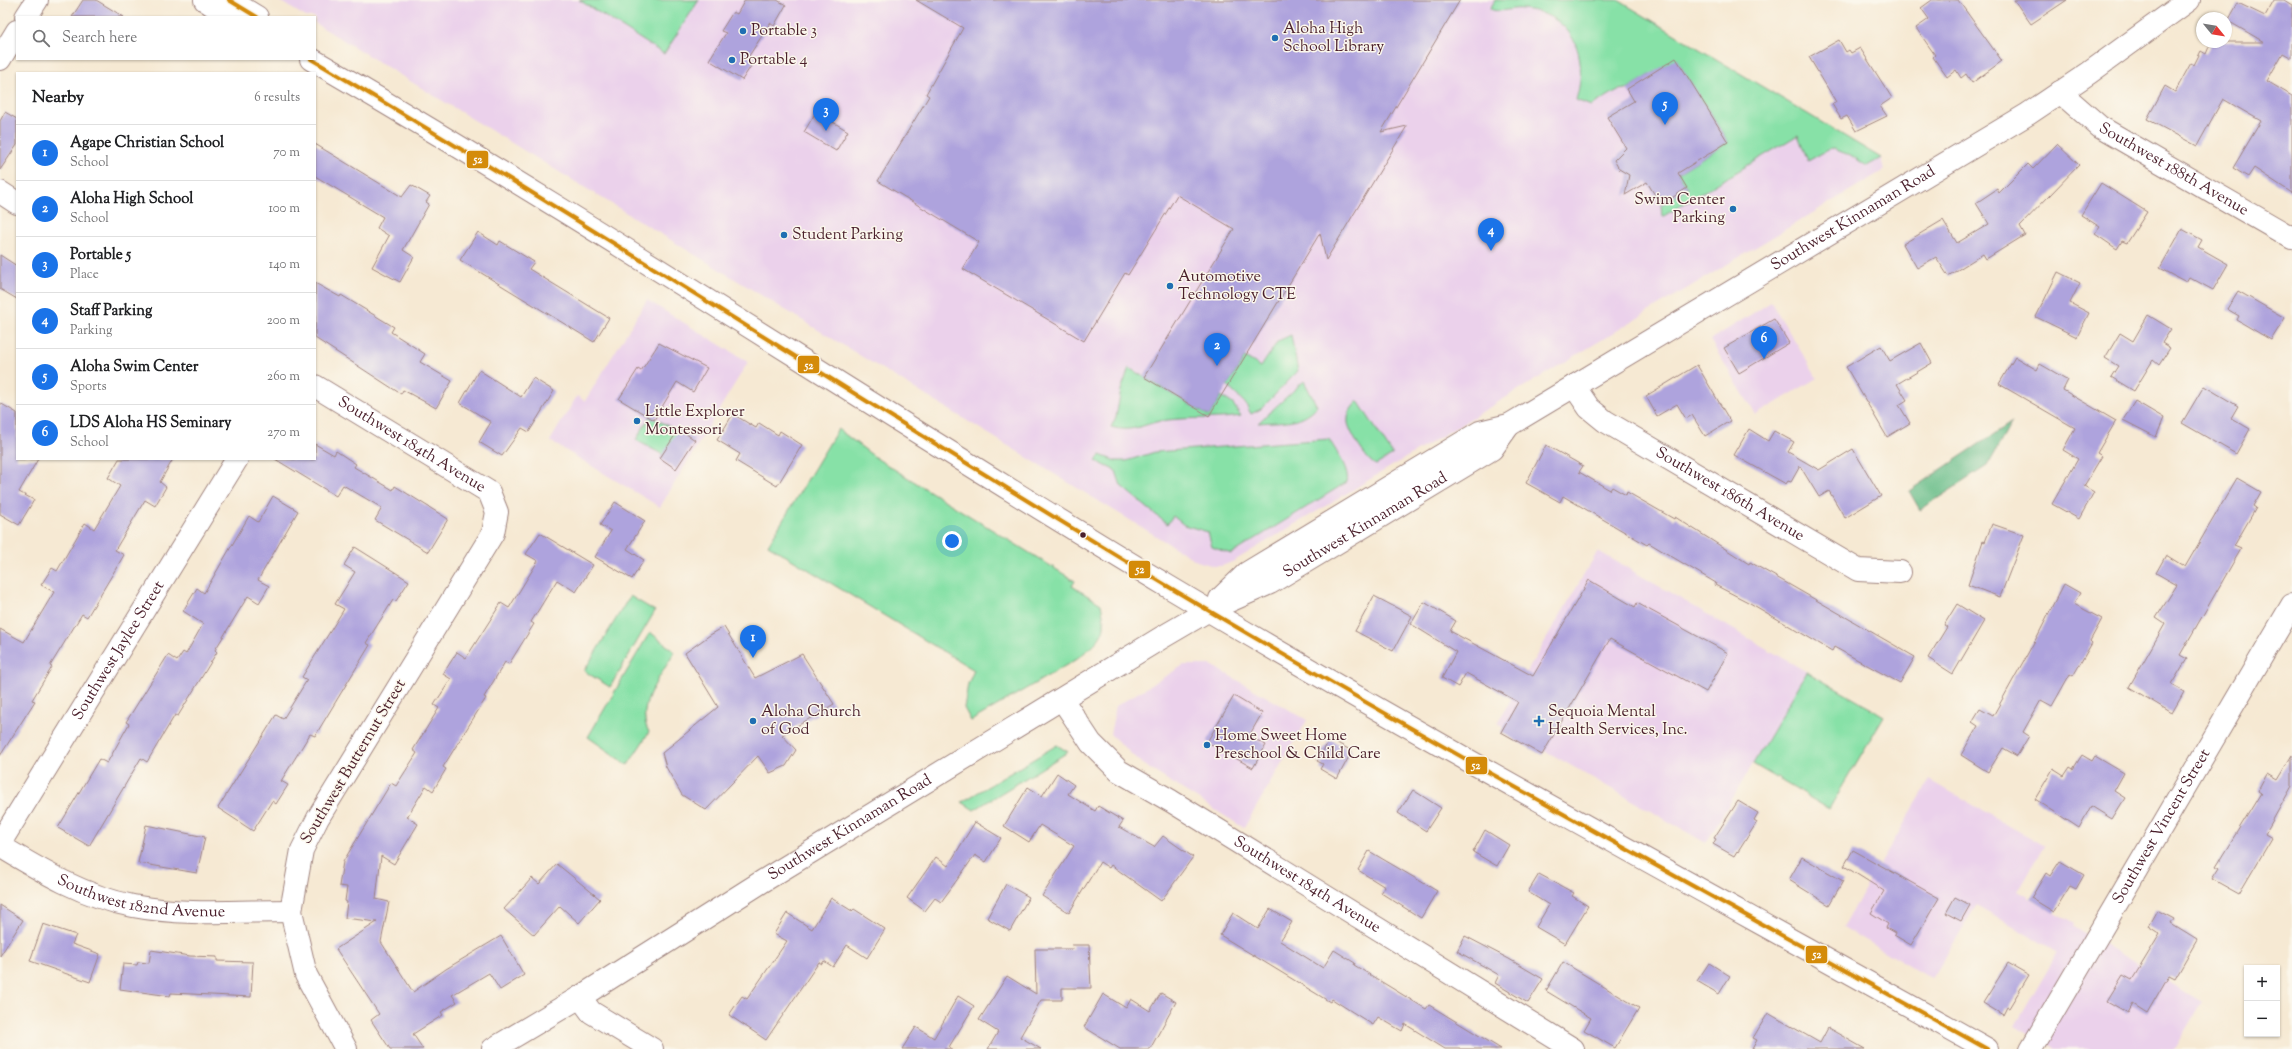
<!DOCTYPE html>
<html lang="en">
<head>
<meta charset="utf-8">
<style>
  :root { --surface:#fff; --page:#f2f2f2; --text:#202124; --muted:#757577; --line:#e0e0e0; --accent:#1a73e8 }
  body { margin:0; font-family:"Sorts Mill Goudy",serif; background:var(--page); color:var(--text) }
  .controls { position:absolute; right:12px; bottom:12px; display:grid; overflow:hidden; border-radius:0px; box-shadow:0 1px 3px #0004 }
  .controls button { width:36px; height:36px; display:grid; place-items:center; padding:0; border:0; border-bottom:1px solid var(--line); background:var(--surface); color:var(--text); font:20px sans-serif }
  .compass { position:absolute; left:2196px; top:12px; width:36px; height:36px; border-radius:50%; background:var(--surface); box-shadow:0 1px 3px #0004; rotate:120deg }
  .you { position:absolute; left:952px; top:541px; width:14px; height:14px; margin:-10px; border:3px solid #fff; border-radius:50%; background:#1a73e8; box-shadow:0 0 0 6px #1a73e833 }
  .badge { display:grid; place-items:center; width:26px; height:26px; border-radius:50%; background:var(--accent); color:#fff; font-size:13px; font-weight:700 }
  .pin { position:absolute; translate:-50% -33px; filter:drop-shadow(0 1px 2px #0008) }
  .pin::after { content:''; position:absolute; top:21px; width:14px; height:12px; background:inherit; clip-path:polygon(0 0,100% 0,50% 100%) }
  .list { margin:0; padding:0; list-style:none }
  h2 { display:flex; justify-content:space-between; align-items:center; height:52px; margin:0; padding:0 16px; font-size:17px }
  h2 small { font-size:13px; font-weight:400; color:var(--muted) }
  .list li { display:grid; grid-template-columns:26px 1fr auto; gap:12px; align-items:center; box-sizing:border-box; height:56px; padding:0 16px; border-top:1px solid var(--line) }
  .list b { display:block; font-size:15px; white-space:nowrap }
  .list p { margin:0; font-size:13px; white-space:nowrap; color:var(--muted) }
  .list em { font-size:13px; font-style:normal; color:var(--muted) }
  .icon { flex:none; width:22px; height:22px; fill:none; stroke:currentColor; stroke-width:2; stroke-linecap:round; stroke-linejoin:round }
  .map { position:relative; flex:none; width:2292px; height:1049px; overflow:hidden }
  .search { position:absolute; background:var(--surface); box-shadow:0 1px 3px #0004; left:16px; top:16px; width:300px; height:44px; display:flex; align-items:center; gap:10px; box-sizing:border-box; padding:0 14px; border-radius:0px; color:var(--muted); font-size:15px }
  .panel { position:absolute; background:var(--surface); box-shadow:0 1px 3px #0004; left:16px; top:72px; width:300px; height:388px; border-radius:0px }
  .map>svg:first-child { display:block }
  .built { fill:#ebd1eb }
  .green { fill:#87e1a7; stroke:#688069 }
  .forest { fill:#6dbf8c; stroke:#5c6f5c }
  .building { fill:#aea3dd }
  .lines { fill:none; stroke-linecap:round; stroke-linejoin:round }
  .minor-casing { stroke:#a0847f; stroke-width:24 }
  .secondary-casing { stroke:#a0847f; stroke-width:24 }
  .minor { stroke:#fff; stroke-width:22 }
  .secondary { stroke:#fff; stroke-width:22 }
  .bus-1-casing { stroke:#fbf7ec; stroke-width:7 }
  .bus-1 { stroke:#d48b09; stroke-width:4 }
  .poi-dot { fill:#1f6fb2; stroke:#fbf7ec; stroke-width:1.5 }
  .bus-dot { fill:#4a1f2b; stroke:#fbf7ec; stroke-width:1.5 }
  .labels { text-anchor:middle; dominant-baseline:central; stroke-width:3; stroke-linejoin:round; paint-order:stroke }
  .poi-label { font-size:16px; fill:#4a1f2b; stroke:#fbf7ec; text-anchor:start }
  .street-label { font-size:16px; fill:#4a1f2b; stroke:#fbf7ec }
  .line-badge { stroke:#fbf7ec; stroke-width:1.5 }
  .badge-label { font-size:11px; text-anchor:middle; font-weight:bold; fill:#fff }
</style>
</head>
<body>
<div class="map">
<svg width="2292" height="1049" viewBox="0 0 2292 1049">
  <rect width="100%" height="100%" fill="#fbf7ec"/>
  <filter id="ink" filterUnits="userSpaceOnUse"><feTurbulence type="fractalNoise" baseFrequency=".025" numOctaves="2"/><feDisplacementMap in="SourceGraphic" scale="8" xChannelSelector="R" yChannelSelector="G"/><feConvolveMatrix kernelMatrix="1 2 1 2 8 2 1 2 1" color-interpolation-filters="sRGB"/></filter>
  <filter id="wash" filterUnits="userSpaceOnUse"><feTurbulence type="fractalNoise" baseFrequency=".012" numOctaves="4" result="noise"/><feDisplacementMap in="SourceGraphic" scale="16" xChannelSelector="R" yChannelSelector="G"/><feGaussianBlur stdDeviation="0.9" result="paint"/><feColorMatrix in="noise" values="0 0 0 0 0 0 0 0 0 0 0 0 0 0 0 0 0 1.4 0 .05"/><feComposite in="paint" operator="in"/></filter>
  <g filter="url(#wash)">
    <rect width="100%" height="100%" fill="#f6e9d3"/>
    <path class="built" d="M278 0H1618L1881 158 1884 170 1234 561 1222 566H1214L1197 561 315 23V17H306Z
      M647 300 748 362 660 507 550 441 577 396 585 401Z
      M1771 302 1817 378 1756 415 1710 340Z
      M1598 551 1807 672 1706 843 1497 723Z
      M1184 665H1211L1307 720 1244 828 1142 764 1110 734 1116 706Z
      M1930 780 2044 846 2018 891 2075 924 2074 927 2202 1002 2174 1049H2054L2015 1026 2058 952 1976 906 1932 979 1843 927Z"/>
    <path class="green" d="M579 0H699L664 54Z
      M1495 0H1618L1881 158 1867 166 1852 156 1831 148 1808 161 1798 135 1662 217 1661 205 1687 188 1678 173 1728 142 1676 59 1627 89 1618 90 1591 106 1576 100C1589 55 1574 15 1523 9 1512 7 1501 14 1490 9Z
      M1291 335 1298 371 1261 409 1251 414 1245 403 1227 386 1245 357 1261 367 1278 341Z
      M1129 368 1209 416 1221 396 1233 404 1241 416C1216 420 1192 417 1168 420 1145 422 1135 434 1111 427L1116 417 1121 390Z
      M1304 381 1317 406C1302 424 1280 421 1258 423Z
      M1358 401 1393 455 1376 465C1367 462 1350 433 1348 423 1347 413 1352 407 1358 401Z
      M650 416 678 431 665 456 636 440Z
      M838 429 876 458 1075 581 1072 586 1101 604C1102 611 1105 620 1104 626 1103 640 1085 652 1075 660L971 721 964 708 968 684 974 670 768 545Z
      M1329 439C1335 450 1350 469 1347 482L1231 554 1212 547 1208 532 1184 525 1173 516 1167 524 1121 486 1116 471 1096 461 1100 455 1116 461H1126L1155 452Z
      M630 596 655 611 610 687 584 671Z
      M650 632 675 652C662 674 634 707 649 732L628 765 588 737Z
      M1807 672 1884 716 1829 809 1753 764Z
      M1057 745 1068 752 974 810 962 802Z"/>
    <path class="forest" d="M2012 422 1987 466 1920 510 1909 491Z"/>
    <g id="blocks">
      <path class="building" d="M83 0H96L124 17H72Z
        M745 0H777L786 5 774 26 770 23 749 56 755 60 742 80 709 60 726 33 721 31 733 12 737 14Z
        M916 0H1460L1381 132 1407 126 1326 260 1320 233 1209 416 1144 377 1234 229 1177 195 1128 275 1125 273 1084 341 963 269 979 242 878 181 929 96 926 94 963 28Z
        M1932 0H1958L2002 61 1972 83 1966 74 1961 78 1956 70 1947 77 1933 57 1935 55 1916 28 1929 19 1921 8Z
        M2014 0H2067L2031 24Z
        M2274 0H2284L2292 5V58L2283 53 2267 81 2292 96V193L2254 168 2248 177 2233 168 2261 121 2223 99 2197 146 2147 119 2165 86 2175 92 2191 63 2194 65 2201 51 2206 54 2211 42H2264L2228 21 2238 3 2265 16Z
        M1839 40 1846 52 1849 50 1851 53 1860 48 1892 98 1880 106 1887 116 1856 131 1847 116 1841 119 1832 104 1836 102 1809 57Z
        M1676 58 1728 142 1678 173 1687 188 1661 205 1647 182 1625 195 1629 175 1619 169 1614 160 1626 148 1607 117 1634 101 1627 89Z
        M5 112 17 119V145L0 170V121Z
        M816 112 848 131 836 151 804 132Z
        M315 144 402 197 411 185 430 196 426 202 429 204 403 250 414 257 400 282 372 267 389 236 377 228 383 217 315 176Z
        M2057 144 2079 165 2020 226 2025 235 1986 259 1983 254 1948 276 1936 257 1917 268 1903 244 1943 220 1957 243 1989 224 1976 203 1997 189 1999 193 2028 164 2033 169Z
        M2101 183 2147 212 2127 243 2122 241 2117 249 2095 234 2100 227 2081 215Z
        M2182 229 2202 240 2198 247 2228 264 2213 290 2189 277 2186 282 2160 268Z
        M478 232 498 245 500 241 534 262 529 269 609 318 594 342 460 260Z
        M0 255 17 266V299L0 289Z
        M2058 272 2080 283 2070 303 2089 313 2077 337 2036 317Z
        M315 283 340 297 341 295 394 327 391 332 425 354 420 362 452 381 436 408 403 390 401 394 315 338Z
        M2238 291 2285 318 2271 340 2237 320 2239 316 2227 309Z
        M2148 315 2171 329 2162 343 2170 348 2159 365 2153 360 2134 391 2111 377 2118 366 2105 358 2120 333 2133 341Z
        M1774 319 1789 343 1739 373 1724 348Z
        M659 343 707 368 693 392 677 382 654 420 619 399 638 369 641 371Z
        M1921 343 1932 363 1897 384 1907 400 1899 405 1910 423 1887 437 1846 367 1881 346 1890 361Z
        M2015 357 2037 370 2040 364 2068 380 2063 390 2116 421 2097 453 2102 456 2084 486 2094 492 2079 519 2052 504 2078 459 2063 450 2075 428 1999 384Z
        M1697 365 1730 421 1705 436 1692 415 1686 419 1677 404 1657 416 1646 396Z
        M479 370 521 397 533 378 554 391 529 432 522 428 502 456 479 442 491 422 460 403Z
        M2204 386 2238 406 2231 418 2250 429 2236 454 2182 423Z
        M2135 401 2164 418 2156 437 2123 420Z
        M0 403 17 413V459H38L19 492 34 500 19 525 0 514Z
        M733 414 756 428 759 423 778 435 780 431 802 445 777 486 736 461 740 454 717 440Z
        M679 429 695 440 676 469 660 458Z
        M1749 429 1768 441 1774 431 1794 442 1788 452 1819 470 1853 449 1881 496 1845 518 1829 491 1819 497 1800 466 1791 482 1788 481 1786 484 1734 455Z
        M315 444 334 455 336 451 356 464 354 467 393 490 395 486 448 519 428 552 375 520 382 508 343 485 336 496 275 459H315Z
        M1546 445 1583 466 1579 472 1610 490 1612 487 1626 495 1627 492 1674 519 1675 517 1749 564 1750 562 1915 657 1900 683 1834 647 1832 651 1750 603 1715 585 1716 583 1649 543 1647 545 1563 496 1560 502 1526 483Z
        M119 459H173L160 482 166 487 155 506 145 500 115 550 124 555 87 617 82 614 50 666 52 667 32 700 35 701 0 756V629L24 642 54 592 41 585 52 568 57 571 85 523 94 529 120 486 108 478Z
        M2237 478 2261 492 2253 506 2256 508 2234 546 2241 549 2180 655 2187 659 2171 685 2184 692 2172 713 2129 687 2165 624 2156 618 2177 585 2156 573 2166 555 2185 567Z
        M273 496 298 511 258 580 269 586 259 603 248 596 215 650 217 652 178 716 175 715 147 762 141 758 89 846 58 828 99 759 107 763 129 724 126 722 168 655 177 661 183 652 186 654 203 624 183 611 197 588 204 593 249 516 258 522Z
        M615 502 645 521 627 549 644 560 632 579 595 557 611 531 600 525Z
        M1992 524 2024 535 2000 597 1968 585 1983 541 1985 542Z
        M540 533 593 565 576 592 557 580 531 622 534 624 509 664 505 662 484 697 486 698 443 767 446 769 433 791 426 786 407 817 418 824 394 864 381 856 376 899 389 902 381 942 413 992 446 969 501 936 524 975 500 990 489 973 452 995 457 1002 441 1012 443 1015 413 1034 423 1049H390L371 1020 379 1014 336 949 377 922 345 918 347 902 345 901 347 887 339 886 343 862 391 783 396 786 417 753 413 750 439 708 434 705 451 679 443 674 457 652 466 658 501 603 509 608 538 561 526 554Z
        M355 547 409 581 396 601 393 600 366 643 370 645 315 736 310 734 281 781 288 785 276 804 272 801 253 831 218 808 276 715 283 719 307 680 302 677 344 609 335 604 355 572 344 565Z
        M1589 580 1635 607 1637 603 1728 653 1706 692 1610 639 1542 755 1501 732 1518 702 1466 673 1458 687 1442 678 1456 652 1411 624 1424 602 1456 621 1450 631 1533 676Z
        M2064 584 2080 593 2074 604 2102 619 2090 641 2092 643 2073 676 2070 674 2052 706 2041 700 2023 732 2029 736 2017 756 2003 748 1988 772 1961 755 1978 726 1972 722 1980 709 1993 716 2037 637Z
        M1374 596 1412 616 1393 651 1355 631Z
        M1957 604 1984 621 1953 674 1928 658 1947 627 1944 625Z
        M724 627 755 678 802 654 834 704 782 735 796 750 786 766 770 773 758 756 706 810 682 795 666 767 662 753 718 707 685 653 710 635Z
        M1234 696 1262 713 1249 736 1266 745 1253 768 1207 742Z
        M1330 739 1352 751 1337 779 1320 769 1323 764 1317 761Z
        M2082 755 2092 761 2095 756 2124 773 2114 791 2125 798 2112 819 2091 806 2079 828 2035 799 2053 769 2064 776 2070 767 2073 769Z
        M2292 755V786L2265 834 2272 838 2239 894 2212 879 2219 868 2216 866 2261 793 2258 791 2267 774 2277 780Z
        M1057 773 1074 785 1068 794 1095 811 1098 806 1123 821 1119 827 1154 847 1163 836 1193 857 1161 901 1111 865 1109 868 1100 862 1069 913 1042 896 1074 846 1040 825 1029 842 1004 826 1028 787 1042 796Z
        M1413 790 1441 808 1426 831 1398 813Z
        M1738 801 1758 813 1754 820 1757 822 1738 852 1737 851 1734 856 1713 844 1716 839 1714 838Z
        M975 822 1001 838 986 862 975 855 941 902 935 898 925 911 907 898 936 857 948 866Z
        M146 825 205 837 197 873 138 863Z
        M1485 830 1509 845 1497 866 1473 852Z
        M1853 850 1939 898 1911 945 1894 935 1895 933 1886 928 1888 924 1871 913 1884 891 1844 866Z
        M1369 851 1437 891 1421 918 1381 893 1385 887 1358 870Z
        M1802 857 1843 881 1829 905 1789 880Z
        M2060 861 2084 875 2076 889 2070 886 2054 912 2031 898 2046 873 2050 876Z
        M557 864 600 899 579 923 560 906 534 935 504 909 532 878 539 884Z
        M1539 874 1574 893 1572 896 1588 906 1565 944 1536 927 1549 905 1528 892Z
        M1006 884 1029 897 1010 931 987 918Z
        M1955 897 1970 905 1961 921 1946 913Z
        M831 898 852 911 854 909 885 929 867 958 847 945 833 967 824 961 822 964 819 962 766 1040 729 1015 742 996 747 999 787 941 774 934 787 913 812 929Z
        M0 905 23 920 0 956Z
        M1270 909 1292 922 1280 941 1323 968 1334 950 1355 963 1354 965 1426 1009 1429 1005 1501 1049H1445L1405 1024 1402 1031 1378 1017 1373 1025 1332 999 1330 1002 1220 935 1233 913 1258 929Z
        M2157 910 2174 919 2171 924 2197 940 2175 978 2169 975 2147 1013 2133 1004 2128 1013 2107 1001 2123 975 2132 980 2160 934 2148 926Z
        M43 924 76 935 72 944 100 954 90 982 30 961Z
        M1465 936 1509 959 1543 979 1528 1003 1495 983 1499 975 1457 951Z
        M1072 945H1089L1091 988H1062V1000H1041L1020 1037 1041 1049H988L998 1032 979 1020 1007 976 1036 994 1035 949H1073Z
        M151 950 190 956 217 957V961L253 962 251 997 171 993 170 996 120 989 123 964 137 965 138 962 149 963Z
        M1563 962 1639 1008 1615 1048 1584 1030 1591 1018 1546 991Z
        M1709 963 1730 976 1719 994 1697 981Z
        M2008 963 2029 975 2009 1008 2007 1007 2003 1015 1983 1003Z
        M1161 993 1176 1002 1150 1049H1120L1084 1027 1103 994 1126 1008 1131 999 1150 1011Z
        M958 996 974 1006 949 1047 952 1049H902L916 1027 934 1038Z
        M1768 1013 1820 1043 1828 1028 1865 1049H1752L1757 1040 1753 1038Z"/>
    </g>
  </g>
  <g filter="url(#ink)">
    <use href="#blocks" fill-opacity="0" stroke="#a0847f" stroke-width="1"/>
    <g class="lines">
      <g class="minor-casing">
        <g id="minor">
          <path d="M26 17 37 0"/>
          <path d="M0 59 17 31"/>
          <path id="s1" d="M2060 92 2100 127 2292 238"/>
          <path d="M0 192 17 203"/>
          <path id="s2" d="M315 386 489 492 497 512 493 533 318 818 302 850 291 911 306 975 346 1049"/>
          <path id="s3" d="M1574 386 1589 408 1605 421 1858 570 1900 572"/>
          <path id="s4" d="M1062 699 1091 743 1119 771 1171 801 1573 1049"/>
          <path id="s5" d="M0 843 237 459"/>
          <path id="s6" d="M0 846C41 871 85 897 133 906 185 916 239 911 291 911"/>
          <path d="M580 997 591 1012 652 1049"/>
          <path id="s7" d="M2031 1049 2292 605"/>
        </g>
      </g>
      <g class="secondary-casing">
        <g id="secondary">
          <path d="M205 0 230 17"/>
          <path d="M229 0 257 17"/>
          <path d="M311 59C602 228 881 414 1169 587 1438 748 1714 896 1987 1049"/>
          <path id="s8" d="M1220 599 1247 573 1480 432 1509 425 2028 114 2089 73 2189 0"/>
          <path id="s9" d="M493 1049 580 997 763 881 1161 638 1209 610 1270 583 1492 449 1509 425"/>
        </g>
      </g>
      <use href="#minor" class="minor"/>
      <use href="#secondary" class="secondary"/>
      <g class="bus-1-casing">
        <path id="bus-1" d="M229 0 257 17
          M311 59C600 230 881 414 1169 587 1438 748 1714 897 1987 1049"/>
      </g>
      <use href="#bus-1" class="bus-1"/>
    </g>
  </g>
  <g class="poi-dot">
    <circle cx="743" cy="31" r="4"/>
    <circle cx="1275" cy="38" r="4"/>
    <circle cx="732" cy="60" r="4"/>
    <circle cx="1733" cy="209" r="4"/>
    <circle cx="784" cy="235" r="4"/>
    <circle cx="1170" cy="286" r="4"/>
    <circle cx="637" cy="421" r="4"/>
    <circle cx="753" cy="721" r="4"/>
    <path d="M1537 715h4v4h4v4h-4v4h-4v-4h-4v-4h4z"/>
    <circle cx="1207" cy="745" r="4"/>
  </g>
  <circle class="bus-dot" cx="1083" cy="535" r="3.5"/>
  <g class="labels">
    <g class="poi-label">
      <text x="1283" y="29">Aloha High<tspan x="1283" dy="18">School Library</tspan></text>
      <text x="751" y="31">Portable 3</text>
      <text x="740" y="60">Portable 4</text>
      <text x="1725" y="200" text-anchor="end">Swim Center<tspan x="1725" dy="18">Parking</tspan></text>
      <text x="792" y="235">Student Parking</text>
      <text x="1178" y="277">Automotive<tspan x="1178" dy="18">Technology CTE</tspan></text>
      <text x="645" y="412">Little Explorer<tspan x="645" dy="18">Montessori</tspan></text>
      <text x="761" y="712">Aloha Church<tspan x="761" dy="18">of God</tspan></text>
      <text x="1548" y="712">Sequoia Mental<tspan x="1548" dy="18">Health Services, Inc.</tspan></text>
      <text x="1215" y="736">Home Sweet Home<tspan x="1215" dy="18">Preschool &amp; Child Care</tspan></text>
    </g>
    <g class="street-label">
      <text stroke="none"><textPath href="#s1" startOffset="138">Southwest 188th Avenue</textPath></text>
      <text stroke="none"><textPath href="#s8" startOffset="741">Southwest Kinnaman Road</textPath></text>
      <text stroke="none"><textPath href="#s2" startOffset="113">Southwest 184th Avenue</textPath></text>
      <text stroke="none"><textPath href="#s3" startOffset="192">Southwest 186th Avenue</textPath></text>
      <text stroke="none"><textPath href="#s9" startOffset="1018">Southwest Kinnaman Road</textPath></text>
      <text stroke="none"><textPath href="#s5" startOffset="226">Southwest Jaylee Street</textPath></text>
      <text transform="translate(354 762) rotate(-59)">Southwest Butternut Street</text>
      <text stroke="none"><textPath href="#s7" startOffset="258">Southwest Vincent Street</textPath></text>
      <text stroke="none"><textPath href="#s9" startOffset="420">Southwest Kinnaman Road</textPath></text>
      <text stroke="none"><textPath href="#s4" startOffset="312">Southwest 184th Avenue</textPath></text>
      <text stroke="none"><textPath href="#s6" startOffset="153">Southwest 182nd Avenue</textPath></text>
    </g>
  </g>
  <g class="line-badge">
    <rect x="466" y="150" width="23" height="19" rx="4" fill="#d48b09"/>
    <rect x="797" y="355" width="23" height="19" rx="4" fill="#d48b09"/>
    <rect x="1128" y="560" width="23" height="19" rx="4" fill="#d48b09"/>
    <rect x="1465" y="756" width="23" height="19" rx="4" fill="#d48b09"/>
    <rect x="1805" y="945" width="23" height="19" rx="4" fill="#d48b09"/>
  </g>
  <g class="badge-label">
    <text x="478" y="163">52</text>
    <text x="809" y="369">52</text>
    <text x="1140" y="573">52</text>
    <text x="1476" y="769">52</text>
    <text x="1817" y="958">52</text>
  </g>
</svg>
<div class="controls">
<button>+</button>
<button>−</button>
</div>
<svg class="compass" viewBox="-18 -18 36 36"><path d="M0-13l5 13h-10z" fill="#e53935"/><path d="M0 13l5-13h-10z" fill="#757577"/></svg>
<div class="you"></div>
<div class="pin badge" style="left:753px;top:658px">1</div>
<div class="pin badge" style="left:1217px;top:366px">2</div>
<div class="pin badge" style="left:826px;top:131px">3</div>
<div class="pin badge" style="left:1491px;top:251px">4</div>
<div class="pin badge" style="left:1665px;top:125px">5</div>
<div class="pin badge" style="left:1764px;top:359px">6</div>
<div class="search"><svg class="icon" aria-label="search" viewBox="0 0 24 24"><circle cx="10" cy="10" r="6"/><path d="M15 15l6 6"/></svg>Search here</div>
<section class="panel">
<h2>Nearby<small>6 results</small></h2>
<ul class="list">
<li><span class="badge">1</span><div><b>Agape Christian School</b><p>School</p></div><em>70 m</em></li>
<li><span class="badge">2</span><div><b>Aloha High School</b><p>School</p></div><em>100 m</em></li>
<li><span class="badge">3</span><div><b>Portable 5</b><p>Place</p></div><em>140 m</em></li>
<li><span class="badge">4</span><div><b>Staff Parking</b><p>Parking</p></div><em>200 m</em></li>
<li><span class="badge">5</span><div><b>Aloha Swim Center</b><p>Sports</p></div><em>260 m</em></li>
<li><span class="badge">6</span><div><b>LDS Aloha HS Seminary</b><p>School</p></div><em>270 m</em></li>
</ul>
</section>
</div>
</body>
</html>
